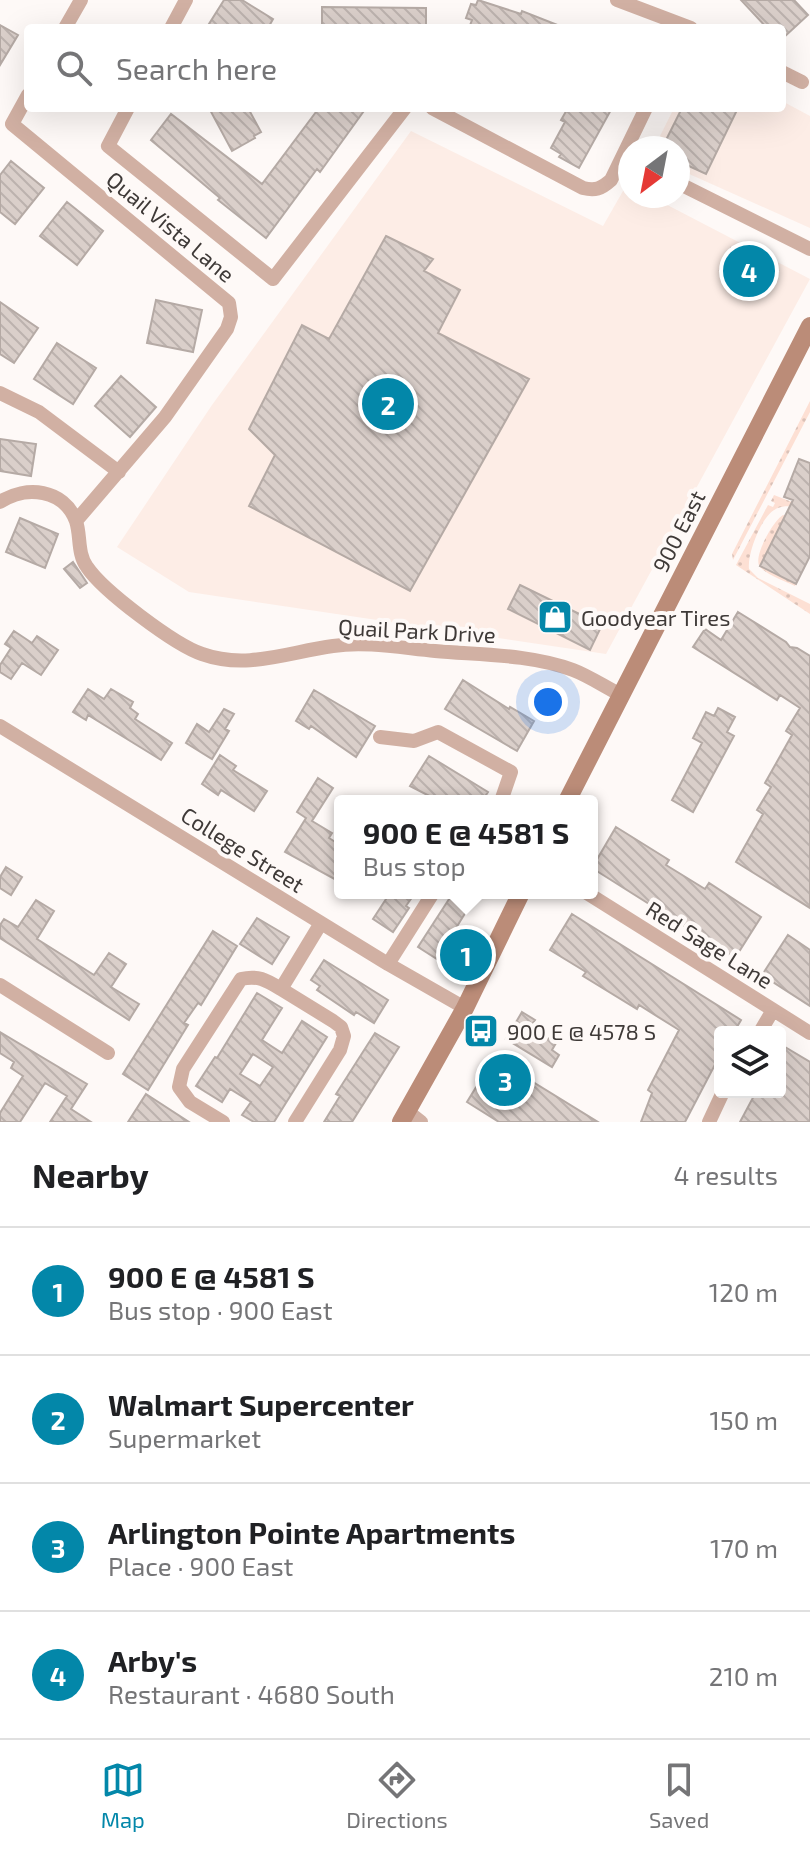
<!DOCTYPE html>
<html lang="en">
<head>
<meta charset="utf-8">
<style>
  :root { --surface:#fff; --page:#f6f6f6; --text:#202124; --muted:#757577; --line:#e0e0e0; --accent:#0387a9 }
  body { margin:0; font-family:"Exo 2",sans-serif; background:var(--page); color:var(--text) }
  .controls { position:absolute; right:24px; bottom:24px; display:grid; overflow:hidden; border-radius:8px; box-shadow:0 8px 32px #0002 }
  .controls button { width:72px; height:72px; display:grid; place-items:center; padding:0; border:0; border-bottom:2px solid var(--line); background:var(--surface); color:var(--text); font:40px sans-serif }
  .compass { position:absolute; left:618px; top:136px; width:72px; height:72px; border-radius:50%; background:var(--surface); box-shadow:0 8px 32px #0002; rotate:212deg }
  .you { position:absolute; left:548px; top:702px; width:28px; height:28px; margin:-20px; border:6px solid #fff; border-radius:50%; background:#1a73e8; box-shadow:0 0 0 12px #1a73e833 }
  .badge { display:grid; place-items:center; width:52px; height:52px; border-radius:50%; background:var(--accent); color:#fff; font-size:26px; font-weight:700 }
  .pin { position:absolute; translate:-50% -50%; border:4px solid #fff; box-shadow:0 2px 8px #0006 }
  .popup { position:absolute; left:334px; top:795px; width:264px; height:104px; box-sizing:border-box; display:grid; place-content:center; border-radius:8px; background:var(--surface); filter:drop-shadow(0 2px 6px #0005); font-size:26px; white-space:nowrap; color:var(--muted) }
  .popup b { font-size:30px; color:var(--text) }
  .popup::after { content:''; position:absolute; left:50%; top:100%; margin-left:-16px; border:16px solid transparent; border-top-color:var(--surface) }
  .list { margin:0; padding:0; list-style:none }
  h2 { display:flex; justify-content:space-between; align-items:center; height:104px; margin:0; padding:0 32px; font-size:34px }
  h2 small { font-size:26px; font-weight:400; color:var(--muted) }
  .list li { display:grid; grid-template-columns:52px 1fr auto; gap:24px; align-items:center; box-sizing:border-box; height:128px; padding:0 32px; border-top:2px solid var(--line) }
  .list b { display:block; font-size:30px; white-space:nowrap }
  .list p { margin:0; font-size:26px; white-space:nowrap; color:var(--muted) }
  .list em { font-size:26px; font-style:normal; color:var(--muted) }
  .icon { flex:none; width:44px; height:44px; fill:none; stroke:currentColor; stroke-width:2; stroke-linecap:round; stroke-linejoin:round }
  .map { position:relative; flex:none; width:810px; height:1122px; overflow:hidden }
  .search { position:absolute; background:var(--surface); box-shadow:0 8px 32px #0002; left:24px; right:24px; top:24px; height:88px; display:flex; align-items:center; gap:20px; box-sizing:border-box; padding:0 28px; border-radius:8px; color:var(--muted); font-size:30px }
  .sheet { height:616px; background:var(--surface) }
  nav { display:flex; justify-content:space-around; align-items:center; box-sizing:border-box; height:112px; border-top:2px solid var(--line); background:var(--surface); font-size:22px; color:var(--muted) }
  nav a { display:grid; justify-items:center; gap:4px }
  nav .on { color:var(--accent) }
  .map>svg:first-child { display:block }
  .built { fill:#fdede6 }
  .garden { fill:url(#garden-dots) }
  .building { fill:url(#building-back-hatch); stroke:#b5aaa5; stroke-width:2; fill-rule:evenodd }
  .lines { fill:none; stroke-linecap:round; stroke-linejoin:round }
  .minor { stroke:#d1b0a3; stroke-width:14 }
  .secondary { stroke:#bb8c78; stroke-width:18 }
  .labels { text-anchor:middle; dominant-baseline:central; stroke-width:8; stroke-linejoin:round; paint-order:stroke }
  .street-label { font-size:22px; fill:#3f3a38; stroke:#fef9f7 }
  .poi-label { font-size:22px; fill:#3f3a38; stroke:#fef9f7; text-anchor:start }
</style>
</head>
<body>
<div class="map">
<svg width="810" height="1122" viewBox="0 0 810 1122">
  <defs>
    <pattern id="garden-dots" width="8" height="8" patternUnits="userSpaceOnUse" patternTransform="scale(2)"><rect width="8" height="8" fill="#fde0d4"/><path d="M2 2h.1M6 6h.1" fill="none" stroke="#dac1b7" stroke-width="1.8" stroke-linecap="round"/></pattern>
    <pattern id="building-back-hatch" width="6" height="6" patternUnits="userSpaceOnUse" patternTransform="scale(2)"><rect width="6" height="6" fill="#dacfca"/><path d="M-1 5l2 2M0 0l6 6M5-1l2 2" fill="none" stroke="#bcb2ae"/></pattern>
  </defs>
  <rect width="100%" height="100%" fill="#fef9f7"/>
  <path class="built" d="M782 101 810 116V228L678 169V148H654L674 108H782Z
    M411 131 603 226 627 184 630 186V196H650L810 279 606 654 189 592 117 547 212 405Z"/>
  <path class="garden" d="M810 401V412L733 560 732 554Z
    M774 495 810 509C800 508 787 504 778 508 762 513 747 554 749 569L758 578 810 604V614L736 565 768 505 773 507 775 503 771 501Z
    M783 515 789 516 785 517 760 565 796 584 795 586C785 581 767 575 760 567 752 557 774 520 783 515Z"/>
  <path class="building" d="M224 0H242L273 19 268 28H216L209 24Z
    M478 0 521 14 522 11 565 28H469L472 20 466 18 471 4 476 5Z
    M741 0H794L808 15 782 39V28H767Z
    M322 7 426 8V27L322 28Z
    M0 25 18 35 0 65Z
    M209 108H248L261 132 254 136 255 138 232 151Z
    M319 108H366L320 172 317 169 266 238 218 200 220 198 151 140 171 114 262 184Z
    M568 108H612L579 168 559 157 561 154 551 148 565 122 561 120Z
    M682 108H738L706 174 678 161V148H662Z
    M11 161 44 188 15 224 0 212V175Z
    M67 202 103 231 77 265 40 236Z
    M386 236 433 259 424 271 460 290 438 333 529 379 410 591 249 506 275 455 249 429 302 325 329 339Z
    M731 248 778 271 767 293 720 270Z
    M156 300 202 310 193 352 147 343Z
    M0 302 38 328 14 363 0 354Z
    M57 343 96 368 73 404 34 379Z
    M121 376 156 407 130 437 95 406Z
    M0 439 36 444 31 476 0 471Z
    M799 459 810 463V556L796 584 760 566 793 500 784 497Z
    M20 518 58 534 45 568 6 552Z
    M73 562 87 583 80 588 64 569Z
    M520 585 602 625 590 650 508 609Z
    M738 612 786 642 790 647 797 648 810 656V908L736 862 763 814 757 810 771 787 765 783 792 735 786 731 800 708 780 695 777 700 693 647 705 629 721 640Z
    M14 631 32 643 37 636 58 650 41 675 22 663 11 679 0 672V665L11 648 5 644Z
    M463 680 509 709 510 707 534 721 517 751 445 709Z
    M88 689 104 699 111 689 133 702 130 708 138 714 135 719 172 743 161 760 88 715 86 720 73 712Z
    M314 690 375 726 356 757 311 726 309 729 296 721Z
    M718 708 735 717 727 732 734 736 693 812 672 800 702 743 693 738 706 712 714 716Z
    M224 709 234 714 225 729 229 731 212 759 186 743 197 724 209 732Z
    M220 755 236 766 233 770 267 791 254 811 221 790 218 795 202 784Z
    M429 756 488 792 482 801H439L410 786Z
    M318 778 333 788 312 821 332 833 329 838 340 845V882L285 852 306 818 297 812Z
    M616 827 669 860 666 865 705 889 709 883 761 917 735 958 592 868Z
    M6 867 22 877 11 895 0 888V877Z
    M390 893H415L406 906 409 908 393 932 373 919Z
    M453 893 472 902 437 959 418 947Z
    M36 900 54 911 37 939 94 975 109 953 126 964 111 987 139 1004 129 1020 0 938V925L4 919 18 927Z
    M572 914 741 1020 734 1032H720V1055L685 1122H641L652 1093 648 1090 679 1030 639 1005 637 1009 583 976 586 972 550 950Z
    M257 918 289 937 272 964 240 944Z
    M213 931 237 946 201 1005 198 1003 184 1023 188 1025 148 1090 123 1074Z
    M788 935 810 950V1006L762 975Z
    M324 960 388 1000 374 1023 356 1012 354 1015 317 990 320 986 311 980Z
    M257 993 282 1008 262 1040 282 1053 302 1021 327 1037 274 1122H254L242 1115 251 1102 230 1089 222 1102 196 1086 215 1057 217 1058ZM253 1054 273 1067 260 1086 240 1074Z
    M522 1012 535 1020 530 1027 556 1043 552 1050 559 1055 552 1067 506 1039Z
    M0 1032 87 1084 71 1109 91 1122H50L67 1096 45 1083 20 1122H0V1113L23 1076 11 1068 14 1062 0 1053Z
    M375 1033 399 1047 352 1122H324L340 1096 336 1094Z
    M780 1044 810 1062V1122H740L756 1092H780Z
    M494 1058 598 1122H499L467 1102Z
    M146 1094 189 1122H128Z"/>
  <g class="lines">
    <path class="minor" d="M617 0 691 28
      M65 28 81 0
      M171 28 186 0
      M782 72 802 82
      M128 108 108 146 273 279 405 108
      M432 108 583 188C595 191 601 189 611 180L646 108
      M12 124 229 303 231 317 227 329 165 417 76 521
      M12 124 28 95
      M678 183 810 249
      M0 393 39 412 119 472
      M0 502C26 485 64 489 76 521 81 536 77 553 87 567 103 591 175 645 202 654 247 670 288 652 333 646 366 641 402 648 435 651 480 655 530 654 573 670 589 676 605 687 621 695
      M0 726 388 964 465 1008
      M380 737 414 741 438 732 511 772 501 801
      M587 893 810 1033
      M388 964 433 893
      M0 985 108 1053
      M281 989 333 1021 341 1027 344 1036 340 1050 295 1122
      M760 1032 773 1010
      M407 1111 421 1122
      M223 1122 190 1102 179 1087 183 1069 241 979C258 975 266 980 281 989L321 923
      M709 1122 723 1092"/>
    <path class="secondary" d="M567 801 810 326
      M401 1122 465 1008 521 893"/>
  </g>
  <defs>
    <g id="shop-square" transform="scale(1.8)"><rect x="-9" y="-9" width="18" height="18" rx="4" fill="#0387a9" stroke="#fef9f7"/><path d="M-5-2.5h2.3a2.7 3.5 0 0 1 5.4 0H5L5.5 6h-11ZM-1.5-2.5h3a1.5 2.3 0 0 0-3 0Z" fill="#fff"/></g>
    <g id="bus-square" transform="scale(1.8)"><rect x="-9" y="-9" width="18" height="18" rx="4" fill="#0387a9" stroke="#fef9f7"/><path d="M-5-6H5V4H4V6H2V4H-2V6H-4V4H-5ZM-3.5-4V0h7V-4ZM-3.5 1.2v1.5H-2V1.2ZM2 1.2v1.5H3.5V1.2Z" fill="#fff"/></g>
  </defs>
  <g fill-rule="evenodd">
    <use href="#shop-square" x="555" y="617"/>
    <use href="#bus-square" x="481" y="1031"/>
  </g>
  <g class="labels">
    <g class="street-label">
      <text transform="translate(171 226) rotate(40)">Quail Vista Lane</text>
      <text transform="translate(678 531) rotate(-63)">900 East</text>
      <text transform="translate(417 630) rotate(3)">Quail Park Drive</text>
      <text transform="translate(243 849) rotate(32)">College Street</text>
      <text transform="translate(710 944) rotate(32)">Red Sage Lane</text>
    </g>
    <g class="poi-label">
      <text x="581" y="617">Goodyear Tires</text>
      <text x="507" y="1031">900 E @ 4578 S</text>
    </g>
  </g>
</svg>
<div class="controls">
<button><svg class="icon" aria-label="layers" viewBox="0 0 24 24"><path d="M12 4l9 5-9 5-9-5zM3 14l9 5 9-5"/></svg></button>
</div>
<svg class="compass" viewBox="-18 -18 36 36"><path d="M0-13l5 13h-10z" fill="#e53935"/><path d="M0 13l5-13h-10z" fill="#757577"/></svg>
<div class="you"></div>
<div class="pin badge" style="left:466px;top:955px">1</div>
<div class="popup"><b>900 E @ 4581 S</b>Bus stop</div>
<div class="pin badge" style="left:388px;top:404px">2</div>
<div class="pin badge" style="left:505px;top:1080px">3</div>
<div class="pin badge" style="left:749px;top:271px">4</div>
<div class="search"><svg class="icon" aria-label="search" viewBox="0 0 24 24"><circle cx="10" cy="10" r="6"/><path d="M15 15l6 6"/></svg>Search here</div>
</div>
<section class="sheet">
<h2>Nearby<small>4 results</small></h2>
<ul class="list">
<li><span class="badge">1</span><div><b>900 E @ 4581 S</b><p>Bus stop · 900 East</p></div><em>120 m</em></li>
<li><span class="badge">2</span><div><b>Walmart Supercenter</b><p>Supermarket</p></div><em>150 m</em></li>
<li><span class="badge">3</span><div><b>Arlington Pointe Apartments</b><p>Place · 900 East</p></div><em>170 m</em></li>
<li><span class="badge">4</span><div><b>Arby's</b><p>Restaurant · 4680 South</p></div><em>210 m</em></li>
</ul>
</section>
<nav>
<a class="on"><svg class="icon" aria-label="map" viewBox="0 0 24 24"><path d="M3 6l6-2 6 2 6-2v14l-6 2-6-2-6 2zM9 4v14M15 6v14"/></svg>Map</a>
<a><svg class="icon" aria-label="directions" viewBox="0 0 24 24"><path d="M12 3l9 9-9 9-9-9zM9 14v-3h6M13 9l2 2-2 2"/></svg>Directions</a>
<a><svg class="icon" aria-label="saved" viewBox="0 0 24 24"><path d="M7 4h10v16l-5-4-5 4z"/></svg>Saved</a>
</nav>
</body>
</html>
